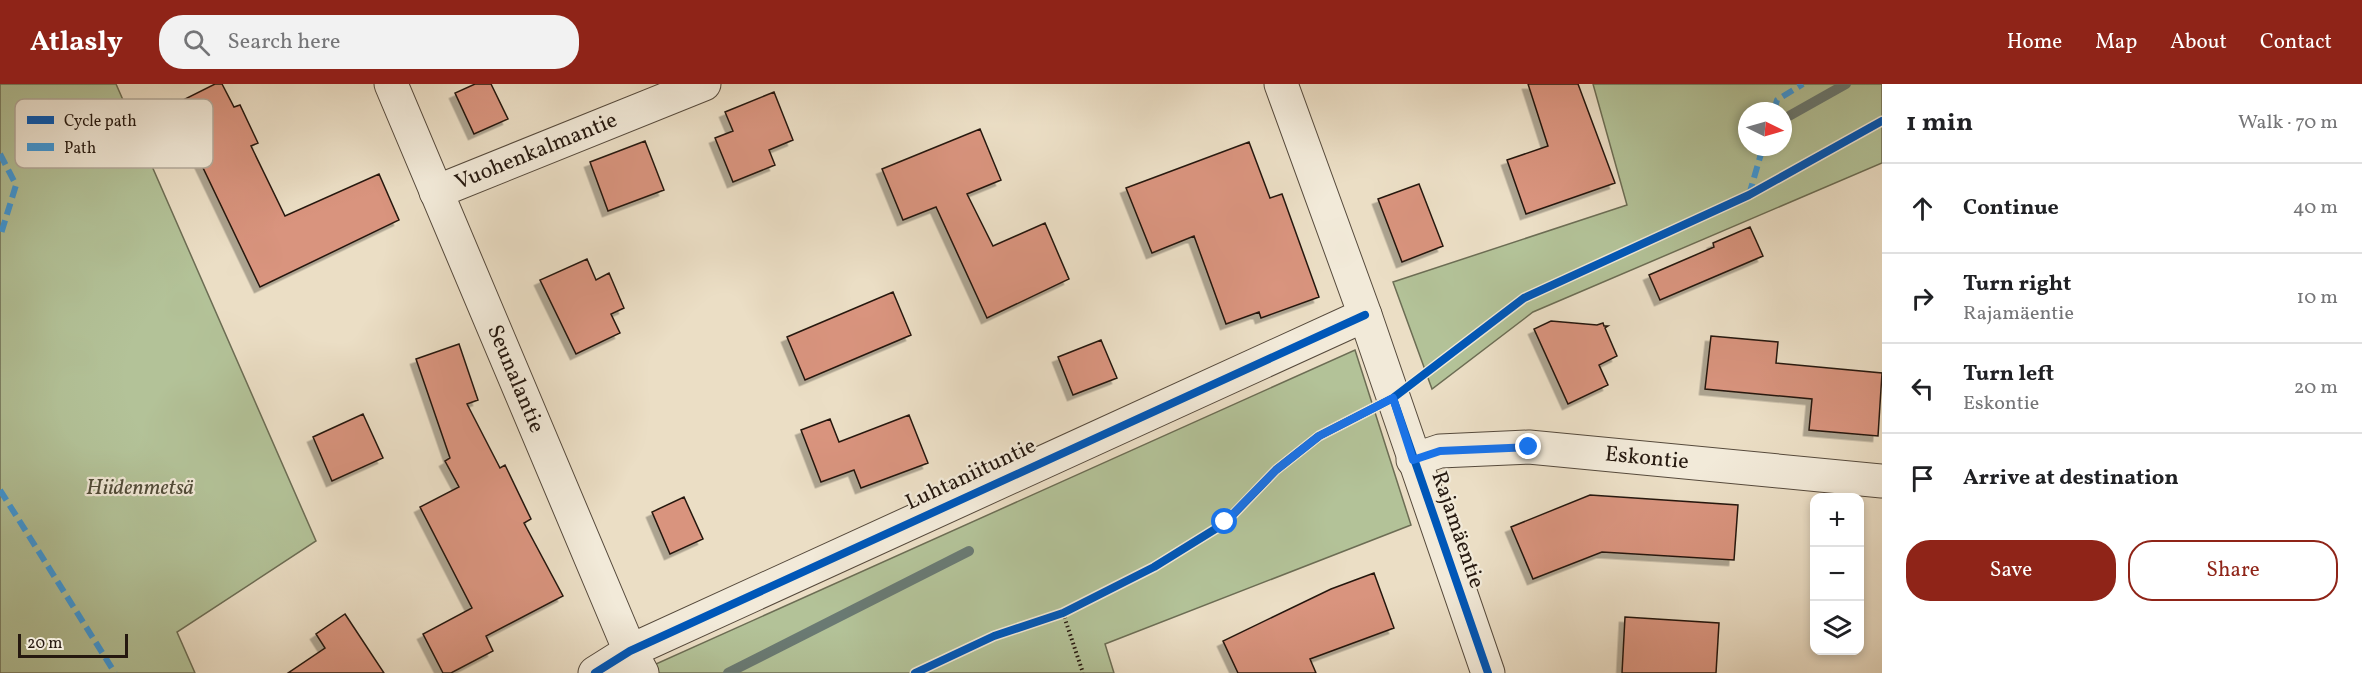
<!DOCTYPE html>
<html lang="en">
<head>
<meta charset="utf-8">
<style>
  :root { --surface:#fff; --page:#f2f2f2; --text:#202124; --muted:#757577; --line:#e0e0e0; --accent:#8f2418 }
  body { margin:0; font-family:Vollkorn,serif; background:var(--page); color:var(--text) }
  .controls { position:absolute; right:18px; bottom:18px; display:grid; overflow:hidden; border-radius:12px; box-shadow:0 3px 9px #0003 }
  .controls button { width:54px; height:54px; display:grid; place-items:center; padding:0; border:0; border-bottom:2px solid var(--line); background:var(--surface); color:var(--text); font:30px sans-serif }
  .compass { position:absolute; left:1738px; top:18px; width:54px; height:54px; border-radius:50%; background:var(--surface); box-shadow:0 3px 9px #0003; rotate:95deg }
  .scale { position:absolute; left:18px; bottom:15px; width:110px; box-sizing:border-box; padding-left:6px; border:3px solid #25180f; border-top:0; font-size:16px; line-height:21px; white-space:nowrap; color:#25180f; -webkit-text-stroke:4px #f2ead9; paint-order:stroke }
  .stop { position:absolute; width:18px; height:18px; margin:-14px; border:4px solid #1a73e8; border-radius:50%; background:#fff }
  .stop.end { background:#1a73e8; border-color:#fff; box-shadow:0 2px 6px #0008 }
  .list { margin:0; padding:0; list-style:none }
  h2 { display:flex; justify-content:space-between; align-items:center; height:78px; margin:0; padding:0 24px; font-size:26px }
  h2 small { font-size:20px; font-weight:400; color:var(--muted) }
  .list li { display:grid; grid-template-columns:39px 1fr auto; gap:18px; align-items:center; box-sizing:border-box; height:90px; padding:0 24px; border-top:2px solid var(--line) }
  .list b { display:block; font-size:22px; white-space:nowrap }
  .list p { margin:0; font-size:20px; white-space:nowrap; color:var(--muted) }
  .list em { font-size:20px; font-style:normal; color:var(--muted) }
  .actions { display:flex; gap:12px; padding:18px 24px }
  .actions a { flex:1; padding:14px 0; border:2px solid var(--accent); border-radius:24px; text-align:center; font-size:21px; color:var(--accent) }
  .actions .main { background:var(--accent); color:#fff }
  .icon { flex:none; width:33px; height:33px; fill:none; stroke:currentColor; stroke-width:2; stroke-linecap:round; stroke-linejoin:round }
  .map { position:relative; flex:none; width:1882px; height:589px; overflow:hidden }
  header { display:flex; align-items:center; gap:36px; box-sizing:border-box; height:84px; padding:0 30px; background:var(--accent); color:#fff }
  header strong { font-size:28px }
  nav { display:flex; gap:33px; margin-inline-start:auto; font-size:21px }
  .search { width:420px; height:54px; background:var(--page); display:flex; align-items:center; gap:15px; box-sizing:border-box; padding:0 21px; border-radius:24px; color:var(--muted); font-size:22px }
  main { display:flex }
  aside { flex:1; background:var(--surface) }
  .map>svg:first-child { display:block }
  .green { fill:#b3c298; stroke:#6c6d54; stroke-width:1.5; fill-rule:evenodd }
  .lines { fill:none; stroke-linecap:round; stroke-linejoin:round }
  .stream { stroke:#6a7a73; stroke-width:10 }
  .building { fill:#d9947e; stroke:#25180f; stroke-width:1.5; filter:url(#shadow) }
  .minor-casing { stroke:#564a3c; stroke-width:35 }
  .tertiary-casing { stroke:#564a3c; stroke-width:35 }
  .path { stroke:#25180f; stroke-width:4; stroke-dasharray:1.5 3; stroke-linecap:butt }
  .minor { stroke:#f2ead9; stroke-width:33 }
  .tertiary { stroke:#f2ead9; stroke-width:33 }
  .quiet { stroke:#3c9ade; stroke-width:6; stroke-dasharray:12 6; stroke-linecap:butt }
  .cycleway-casing { stroke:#f2ead9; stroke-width:11 }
  .cycleway { stroke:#0057b8; stroke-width:8 }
  .route { stroke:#1a73e8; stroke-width:8 }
  .labels { text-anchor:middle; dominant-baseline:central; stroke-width:4.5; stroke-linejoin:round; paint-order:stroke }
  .street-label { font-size:22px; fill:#25180f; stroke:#f2ead9 }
  .park-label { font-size:22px; font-style:italic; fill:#504b38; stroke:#f2ead9 }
  .key { fill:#f2ead9; stroke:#b4ab9c; stroke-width:1.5 }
  .key-label { font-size:16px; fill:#25180f }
</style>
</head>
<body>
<header>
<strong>Atlasly</strong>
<div class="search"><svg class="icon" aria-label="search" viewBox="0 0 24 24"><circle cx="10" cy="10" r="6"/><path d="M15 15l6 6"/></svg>Search here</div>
<nav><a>Home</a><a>Map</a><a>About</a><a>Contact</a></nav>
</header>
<main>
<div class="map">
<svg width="1882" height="589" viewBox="0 0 1882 589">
  <defs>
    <filter id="shadow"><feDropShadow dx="-5.5" dy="5.5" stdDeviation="0" flood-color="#0004"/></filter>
  </defs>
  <rect width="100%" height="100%" fill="#ebdec5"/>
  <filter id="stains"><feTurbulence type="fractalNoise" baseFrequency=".00333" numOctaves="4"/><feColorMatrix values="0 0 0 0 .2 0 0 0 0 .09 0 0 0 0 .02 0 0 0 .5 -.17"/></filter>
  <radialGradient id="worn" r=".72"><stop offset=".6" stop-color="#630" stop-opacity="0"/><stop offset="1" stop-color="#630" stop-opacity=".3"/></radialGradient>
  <path class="green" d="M0 0H116L316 457 177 548 195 589H0Z
    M1593 0H1882V79L1533 228 1432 305 1393 198 1627 121ZM1747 27H1783V63H1747Z
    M1355 266 1411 441 1105 560 1114 589H636Z"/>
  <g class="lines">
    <path class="stream" d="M1789 32 1846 0
      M728 589 969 467"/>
  </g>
  <path class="building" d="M215 0H222L234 23 240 21 258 59 251 62 285 132 379 90 399 136 260 203 173 21Z
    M475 0H491L508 35 474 50 455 9Z
    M1528 0H1578L1615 99 1526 130 1507 76 1548 62Z
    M774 8 793 56 769 66 775 81 733 98 715 54 733 47 725 28Z
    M980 45 1001 96 967 110 993 162 1045 139 1069 195 987 234 936 123 903 136 882 85Z
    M645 57 664 106 608 127 590 78Z
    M1249 58 1270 114 1282 110 1319 213 1261 234 1259 228 1226 240 1194 152 1152 169 1126 104Z
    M1419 100 1443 162 1402 178 1378 115Z
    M1750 143 1763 172 1660 216 1649 191 1714 163 1713 159Z
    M587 175 596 196 609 189 624 224 611 230 620 249 576 270 540 196Z
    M893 208 911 251 805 296 787 253Z
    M1551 237 1597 241 1603 239 1604 242H1608L1605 244 1617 272 1599 281 1608 301 1568 320 1534 245Z
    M1711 252 1778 258 1776 279 1882 289 1878 352 1809 346 1812 315 1705 305Z
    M1101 256 1117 294 1073 311 1058 273Z
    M459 260 478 316 467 320 500 384 505 381 531 435 524 439 563 512 486 552 493 567 451 589H443L423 550 472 524 420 423 459 403 445 377 450 374 416 275Z
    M363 330 383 374 332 397 313 353Z
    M909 331 928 379 861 404 854 386 821 398 801 346 830 335 839 358Z
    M1590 411 1738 421 1734 476 1602 468 1533 495 1511 443Z
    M684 413 703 455 670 470 652 428Z
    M1374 489 1394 544 1310 575 1316 589H1238L1223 557 1331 505Z
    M345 530 384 589H288L325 564 316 550Z
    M1625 533 1719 539 1716 589H1622Z"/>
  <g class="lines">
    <g class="minor-casing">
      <g id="minor">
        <path id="s1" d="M391 0 630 567 1365 231"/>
        <path d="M1281 0 1365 231 1488 589"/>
        <path id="s2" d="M436 108 704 0"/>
        <path id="s3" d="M1413 376 1440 367 1529 363 1882 397"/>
      </g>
    </g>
    <g class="tertiary-casing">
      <path id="tertiary" d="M595 589 630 567 642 589"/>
    </g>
    <path class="path" d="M1063 529 1083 589"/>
    <use href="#minor" class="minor"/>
    <use href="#tertiary" class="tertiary"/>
    <path class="quiet" d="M1774 27 1777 16 1803 0
      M0 70 16 101 0 153
      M1749 111 1763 63
      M0 406 115 589"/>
    <g class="cycleway-casing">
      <path id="cycleway" d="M1393 314 1488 589
        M595 589 630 567 1365 231
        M915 589 994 552 1063 529 1154 483 1225 439 1276 386 1319 352 1393 314 1524 214 1749 111 1882 37"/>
    </g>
    <use href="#cycleway" class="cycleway"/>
  </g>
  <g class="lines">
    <path class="route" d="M1225 438 1276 386 1319 352 1393 314 1413 376 1440 367 1529 363"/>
  </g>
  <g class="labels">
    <g class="street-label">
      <text stroke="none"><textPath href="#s2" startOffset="108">Vuohenkalmantie</textPath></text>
      <text stroke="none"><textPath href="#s1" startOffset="320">Seunalantie</textPath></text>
      <text stroke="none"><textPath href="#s3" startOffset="236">Eskontie</textPath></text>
      <text transform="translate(971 391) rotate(-25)">Luhtaniituntie</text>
      <text transform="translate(1457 446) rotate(71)">Rajamäentie</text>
    </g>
    <g class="park-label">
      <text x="140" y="404">Hiidenmetsä</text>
    </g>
  </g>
  <rect x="15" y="15" width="198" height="69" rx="9" class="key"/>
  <rect x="27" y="32" width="27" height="8" fill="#0057b8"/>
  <rect x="27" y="59" width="27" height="8" fill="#3c9ade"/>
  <g class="key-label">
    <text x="64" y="42">Cycle path</text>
    <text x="64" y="69">Path</text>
  </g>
  <rect width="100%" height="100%" filter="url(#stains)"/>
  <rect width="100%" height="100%" fill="url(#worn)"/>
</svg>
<div class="controls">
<button>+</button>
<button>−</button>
<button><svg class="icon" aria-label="layers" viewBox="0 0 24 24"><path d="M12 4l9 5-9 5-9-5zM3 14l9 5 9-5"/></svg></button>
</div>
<svg class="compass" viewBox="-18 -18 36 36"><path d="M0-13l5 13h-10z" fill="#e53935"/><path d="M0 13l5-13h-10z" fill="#757577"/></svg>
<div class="scale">20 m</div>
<div class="stop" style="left:1225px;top:438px"></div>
<div class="stop end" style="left:1529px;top:363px"></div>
</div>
<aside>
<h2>1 min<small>Walk · 70 m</small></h2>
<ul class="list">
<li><svg class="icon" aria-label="ahead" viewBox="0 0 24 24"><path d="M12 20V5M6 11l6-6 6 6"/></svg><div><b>Continue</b></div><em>40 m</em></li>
<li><svg class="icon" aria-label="right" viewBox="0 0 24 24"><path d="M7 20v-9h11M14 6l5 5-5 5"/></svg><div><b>Turn right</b><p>Rajamäentie</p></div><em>10 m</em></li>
<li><svg class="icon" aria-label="left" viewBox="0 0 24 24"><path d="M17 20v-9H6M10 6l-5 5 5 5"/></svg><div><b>Turn left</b><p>Eskontie</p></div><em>20 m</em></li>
<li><svg class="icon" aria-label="arrive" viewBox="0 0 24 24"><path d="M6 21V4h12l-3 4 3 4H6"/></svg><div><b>Arrive at destination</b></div></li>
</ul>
<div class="actions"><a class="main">Save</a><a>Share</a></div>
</aside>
</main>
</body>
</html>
